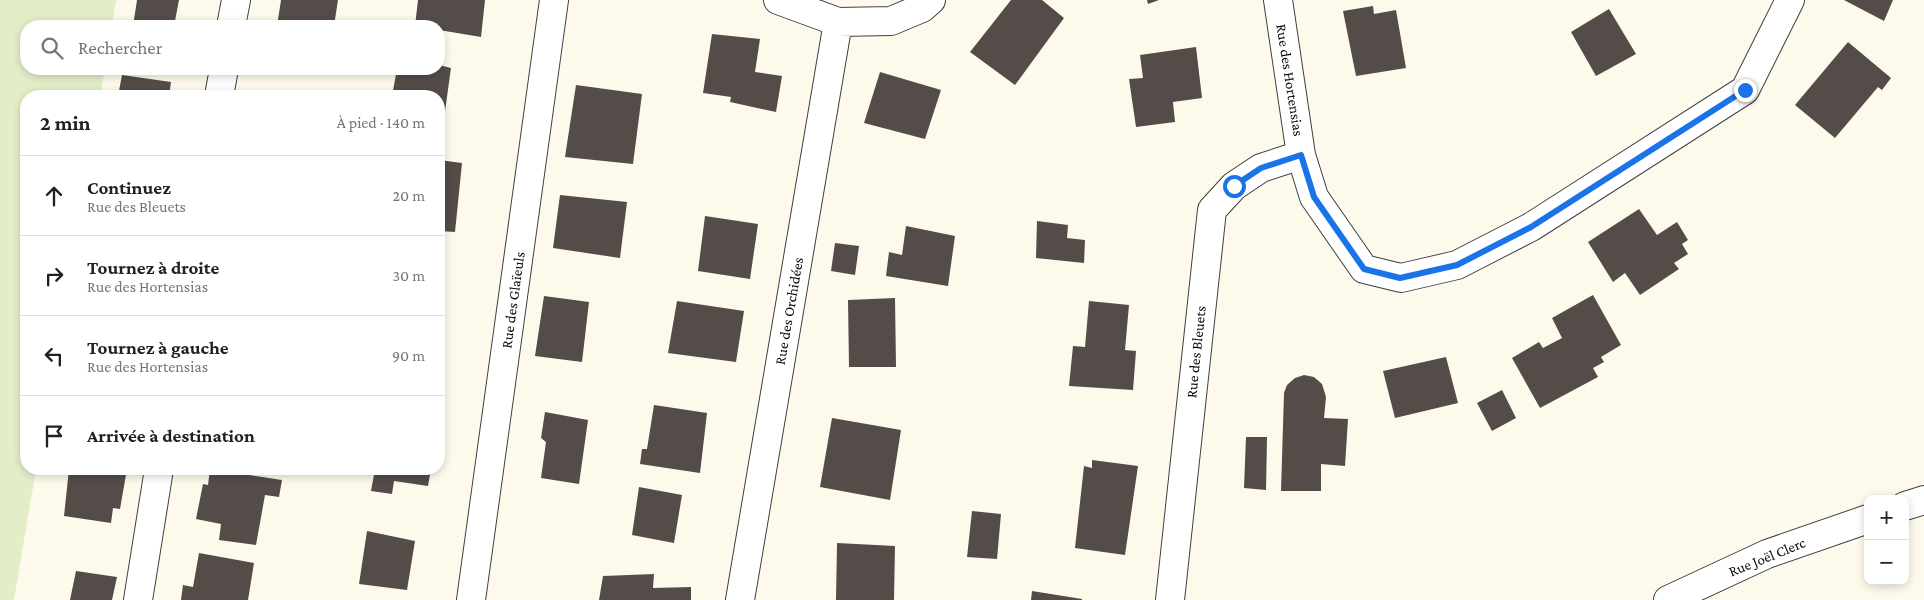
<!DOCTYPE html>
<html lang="fr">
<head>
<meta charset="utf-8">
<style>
  :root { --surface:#fff; --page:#f6f6f6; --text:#202124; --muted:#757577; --line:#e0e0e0 }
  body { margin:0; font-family:"Crimson Pro",serif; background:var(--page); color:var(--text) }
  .controls { position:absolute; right:15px; bottom:15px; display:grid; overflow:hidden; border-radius:10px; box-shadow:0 2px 8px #0003 }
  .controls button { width:45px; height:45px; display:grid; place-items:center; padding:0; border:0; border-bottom:1px solid var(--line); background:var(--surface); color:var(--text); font:25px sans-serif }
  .stop { position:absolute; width:15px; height:15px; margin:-11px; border:4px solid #1a73e8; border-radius:50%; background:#fff }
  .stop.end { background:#1a73e8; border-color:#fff; box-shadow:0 1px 5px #0008 }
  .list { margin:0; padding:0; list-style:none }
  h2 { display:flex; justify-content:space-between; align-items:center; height:65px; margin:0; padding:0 20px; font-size:21px }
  h2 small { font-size:16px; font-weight:400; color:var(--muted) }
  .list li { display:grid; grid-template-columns:32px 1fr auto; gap:15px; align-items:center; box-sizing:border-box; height:80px; padding:0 20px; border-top:1px solid var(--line) }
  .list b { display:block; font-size:19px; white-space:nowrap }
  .list p { margin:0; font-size:16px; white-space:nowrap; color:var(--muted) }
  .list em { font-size:16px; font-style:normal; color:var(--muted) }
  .icon { flex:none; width:28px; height:28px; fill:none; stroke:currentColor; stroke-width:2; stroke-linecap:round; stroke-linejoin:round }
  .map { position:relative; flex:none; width:1924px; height:600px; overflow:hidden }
  .search { position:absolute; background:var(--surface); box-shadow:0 2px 8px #0003; left:20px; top:20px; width:425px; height:55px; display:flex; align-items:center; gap:12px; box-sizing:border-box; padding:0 18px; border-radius:20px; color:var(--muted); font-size:19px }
  .panel { position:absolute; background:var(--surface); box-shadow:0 2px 8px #0003; left:20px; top:90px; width:425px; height:385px; border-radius:20px }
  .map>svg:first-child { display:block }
  .pitch { fill:#e3eec8 }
  .building { fill:#544c49 }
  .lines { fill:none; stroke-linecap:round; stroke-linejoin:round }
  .minor-casing { stroke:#3f3f3f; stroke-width:30 }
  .minor { stroke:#fff; stroke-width:28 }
  .route { stroke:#1a73e8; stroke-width:6 }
  .labels { text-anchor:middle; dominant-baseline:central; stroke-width:5; stroke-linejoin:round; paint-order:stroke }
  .street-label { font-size:15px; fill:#0c0c0c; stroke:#fff }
</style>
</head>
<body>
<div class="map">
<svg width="1924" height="600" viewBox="0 0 1924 600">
  <rect width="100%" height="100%" fill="#fefaeb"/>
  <path class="pitch" d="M0 0H116L112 26H26V69H105L100 96H26V469H36L14 600H0Z"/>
  <path class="building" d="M137 0H179L174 26H133Z
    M281 0H338L334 26H277Z
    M418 0H485L481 37 439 30V26H415Z
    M1011 0H1042L1064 18 1015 85 970 52Z
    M1147 0H1159L1148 4Z
    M1844 0H1893L1884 21Z
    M1373 6 1374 14 1396 10 1406 68 1356 76 1343 11Z
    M1609 9 1636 54 1596 76 1571 32Z
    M712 34 760 39 755 72 782 76 776 112 730 102 731 97 703 93Z
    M1848 42 1891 78 1882 90 1878 87 1835 138 1795 105Z
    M1196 47 1202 98 1173 102 1175 122 1136 127 1129 79 1143 78 1140 55Z
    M439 65 451 68 442 133 439 132V96H392L397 69H439Z
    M880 72 941 90 925 139 864 123Z
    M122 75 171 82 169 96H118Z
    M576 85 642 94 633 164 565 157Z
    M439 160 462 163 455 232 439 231Z
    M560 195 627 202 620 258 553 248Z
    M1639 209 1657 235 1677 222 1688 240 1682 244 1688 254 1674 263 1679 269 1640 295 1625 273 1613 282 1588 242Z
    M705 216 758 224 750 279 698 271Z
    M1037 221 1068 225 1067 238 1085 240 1084 263 1036 258Z
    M906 226 955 236 948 286 886 276 889 252 902 255Z
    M835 243 859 246 855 275 831 271Z
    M1593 295 1621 345 1601 357 1604 362 1593 368 1598 377 1540 408 1512 358 1539 342 1543 348 1562 338 1552 318Z
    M544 296 589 302 582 362 535 356Z
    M895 298 896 367H849L848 300Z
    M677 301 744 311 736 362 668 353Z
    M1089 301 1129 305 1125 350 1136 351 1133 390 1069 386 1073 346 1085 347Z
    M1446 357 1458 403 1395 418 1383 371Z
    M1304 375 1314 377 1322 384 1326 397 1324 418 1348 419 1345 466 1321 464V491H1281L1284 393 1287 385 1295 378Z
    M1502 390 1516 418 1492 431 1477 403Z
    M654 405 707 413 700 473 640 464 642 449H647Z
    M545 412 588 420 579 484 541 478 546 442 541 438Z
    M832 418 901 430 890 500 820 487Z
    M1246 437H1267L1266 490 1244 488Z
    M1092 460 1138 466 1125 555 1075 548 1084 466 1092 468Z
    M69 469H127L120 509 113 508 111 523 64 516Z
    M210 469 282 480 279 497 265 495 256 545 219 540 221 524 196 519 203 484 208 485Z
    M375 469H431L428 486 394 481 392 494 371 491Z
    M639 487 682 495 674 543 632 535Z
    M972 511 1001 514 997 559 967 557Z
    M367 531 415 541 407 590 359 584Z
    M837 543 895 546 894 600H836Z
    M199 553 254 563 248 600H181L183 585 193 587Z
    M76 571 117 577 112 600H70Z
    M654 574 653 588 691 587V600H599L603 576Z
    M1032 591 1082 599V600H1031Z"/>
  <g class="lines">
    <g class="minor-casing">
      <path id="minor" d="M778 0 838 22 891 21 922 8 931 0
        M1278 0 1301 155 1314 197 1364 269 1401 278 1457 265 1531 227 1745 90 1790 0
        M231 26 236 0
        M219 96 224 69
        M1905 506 1924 500
        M138 600 159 469
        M471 600 554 0
        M740 600 838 22
        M1170 600 1212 210 1234 186 1261 168 1301 155
        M1668 600 1767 554 1868 519"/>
    </g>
    <use href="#minor" class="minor"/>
  </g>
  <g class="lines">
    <path class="route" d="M1234 186 1261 168 1301 155 1314 197 1364 269 1400 278 1457 265 1531 227 1745 90"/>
  </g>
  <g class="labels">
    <g class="street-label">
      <text transform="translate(1290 80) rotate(81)">Rue des Hortensias</text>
      <text transform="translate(513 300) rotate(-82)">Rue des Glaïeuls</text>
      <text transform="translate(789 311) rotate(-80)">Rue des Orchidées</text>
      <text transform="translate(1196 352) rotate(-84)">Rue des Bleuets</text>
      <text transform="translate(1767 557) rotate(-22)">Rue Joël Clerc</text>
    </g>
  </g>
</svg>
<div class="controls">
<button>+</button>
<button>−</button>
</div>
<div class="stop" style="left:1234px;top:186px"></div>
<div class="stop end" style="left:1745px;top:90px"></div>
<div class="search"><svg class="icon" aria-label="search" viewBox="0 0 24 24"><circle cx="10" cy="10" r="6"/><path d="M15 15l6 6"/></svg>Rechercher</div>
<section class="panel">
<h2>2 min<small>À pied · 140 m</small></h2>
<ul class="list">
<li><svg class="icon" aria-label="ahead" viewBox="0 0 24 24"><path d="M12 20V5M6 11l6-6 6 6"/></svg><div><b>Continuez</b><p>Rue des Bleuets</p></div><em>20 m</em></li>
<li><svg class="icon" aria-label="right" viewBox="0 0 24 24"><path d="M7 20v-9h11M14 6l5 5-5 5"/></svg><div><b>Tournez à droite</b><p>Rue des Hortensias</p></div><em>30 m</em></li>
<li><svg class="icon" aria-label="left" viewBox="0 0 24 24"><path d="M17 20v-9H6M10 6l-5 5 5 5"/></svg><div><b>Tournez à gauche</b><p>Rue des Hortensias</p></div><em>90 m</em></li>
<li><svg class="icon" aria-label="arrive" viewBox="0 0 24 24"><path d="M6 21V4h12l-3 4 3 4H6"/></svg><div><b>Arrivée à destination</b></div></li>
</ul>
</section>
</div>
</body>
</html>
